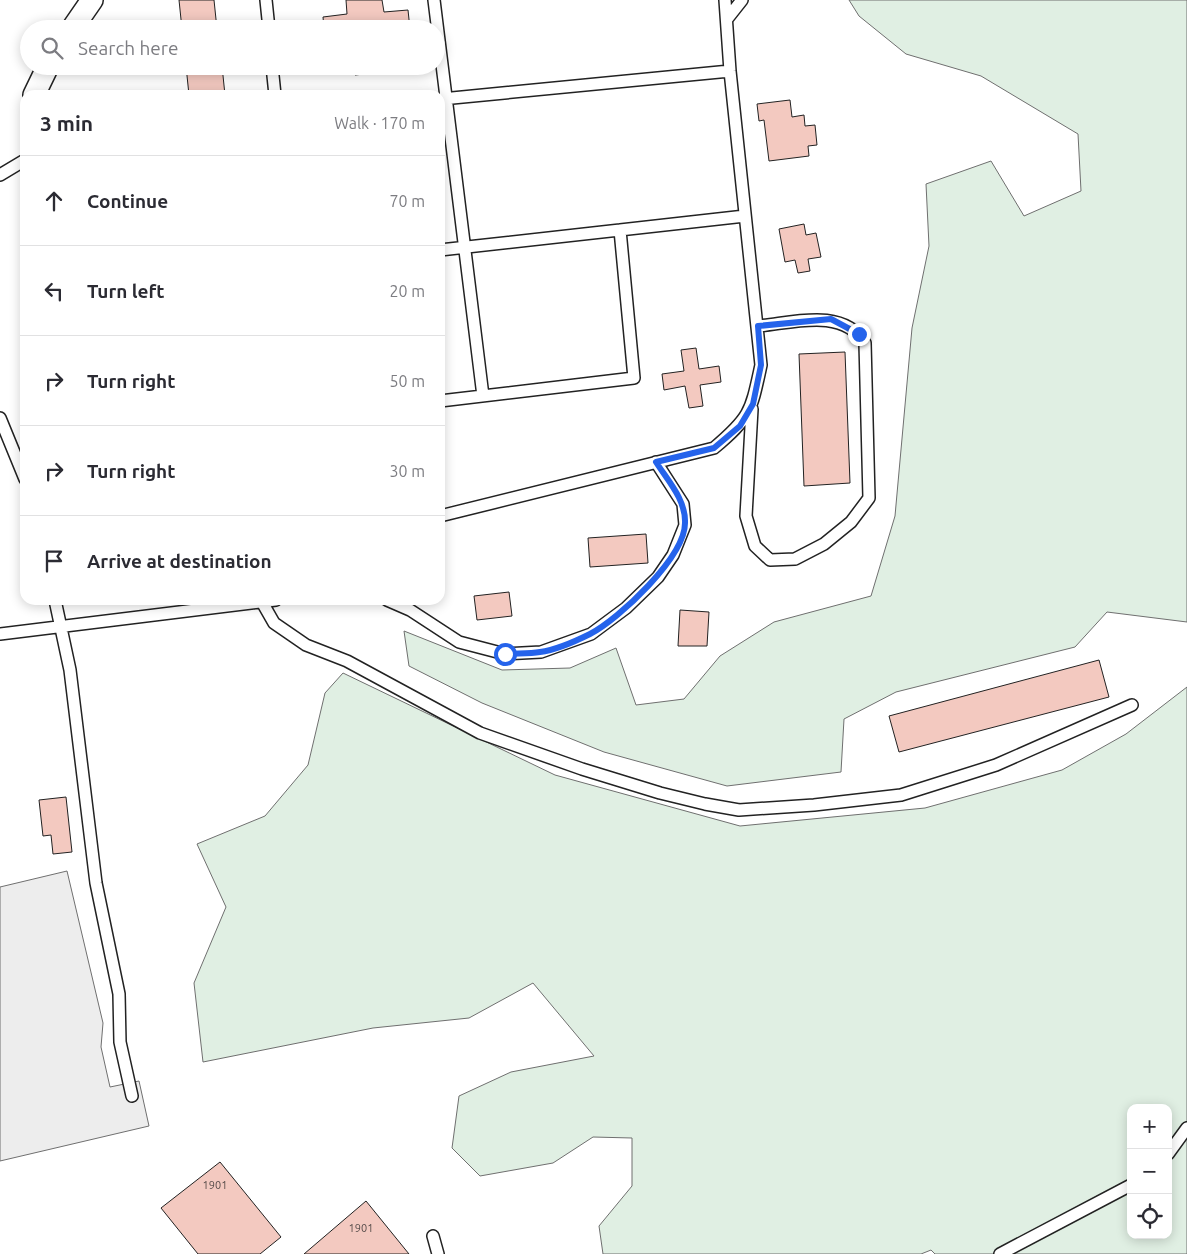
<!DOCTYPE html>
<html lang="en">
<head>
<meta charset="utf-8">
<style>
  :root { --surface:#fff; --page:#f7f7f7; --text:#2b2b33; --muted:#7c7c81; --line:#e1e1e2 }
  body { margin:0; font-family:Ubuntu,sans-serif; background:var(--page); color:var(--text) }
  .controls { position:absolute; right:15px; bottom:15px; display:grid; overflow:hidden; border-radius:10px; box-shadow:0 2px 12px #0003 }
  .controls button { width:45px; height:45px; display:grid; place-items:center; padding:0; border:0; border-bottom:1px solid var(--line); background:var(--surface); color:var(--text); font:25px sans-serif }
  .stop { position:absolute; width:15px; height:15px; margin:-11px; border:4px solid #2563eb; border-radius:50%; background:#fff }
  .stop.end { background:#2563eb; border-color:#fff; box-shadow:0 1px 5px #0008 }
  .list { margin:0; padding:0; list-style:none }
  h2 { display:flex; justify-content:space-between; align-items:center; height:65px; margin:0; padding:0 20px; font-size:21px }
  h2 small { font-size:16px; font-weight:400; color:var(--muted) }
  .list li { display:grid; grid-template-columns:32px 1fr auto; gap:15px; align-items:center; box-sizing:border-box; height:90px; padding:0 20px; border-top:1px solid var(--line) }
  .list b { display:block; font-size:19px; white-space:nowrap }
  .list em { font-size:16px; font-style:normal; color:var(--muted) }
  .icon { flex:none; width:28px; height:28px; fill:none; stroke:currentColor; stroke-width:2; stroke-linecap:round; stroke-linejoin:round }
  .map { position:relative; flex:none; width:1187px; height:1254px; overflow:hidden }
  .search { position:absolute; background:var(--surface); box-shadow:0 2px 12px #0003; left:20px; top:20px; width:425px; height:55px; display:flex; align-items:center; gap:12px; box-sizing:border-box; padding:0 18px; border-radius:28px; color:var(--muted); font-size:19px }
  .panel { position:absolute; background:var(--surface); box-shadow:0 2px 12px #0003; left:20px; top:90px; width:425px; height:515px; border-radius:15px }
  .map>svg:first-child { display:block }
  .green { fill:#e0efe3; stroke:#6f6f6f; fill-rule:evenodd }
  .parking { fill:#ededed; stroke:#6f6f6f }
  .building { fill:#f3c9c0; stroke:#222 }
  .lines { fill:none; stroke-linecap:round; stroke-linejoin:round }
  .lane-casing { stroke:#222; stroke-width:14 }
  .street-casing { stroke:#222; stroke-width:24 }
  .lane { stroke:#fff; stroke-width:11 }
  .street { stroke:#fff; stroke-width:21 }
  .route { stroke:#2563eb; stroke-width:6 }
  .labels { text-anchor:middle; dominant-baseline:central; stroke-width:4; stroke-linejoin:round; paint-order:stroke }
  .number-label { font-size:11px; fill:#564c4a }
</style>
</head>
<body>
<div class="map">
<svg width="1187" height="1254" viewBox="0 0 1187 1254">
  <rect width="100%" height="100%" fill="#fff"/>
  <path class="green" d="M849 0H1187V622L1107 612 1075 647 896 692 844 719 841 772 727 786 604 752 482 703 409 666 404 631 502 670 570 668 616 648 636 705 684 699 720 656 774 622 871 596 895 516 912 328 929 246 926 184 991 161 1024 216 1081 191 1078 134 981 76 906 54 859 16Z
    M343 673 555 775 740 826 925 808 1062 770 1126 734 1187 687V1254H935L931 1250 921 1254H603L599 1226 632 1186V1138L593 1137 553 1163 480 1176 452 1148 459 1096 511 1072 594 1056 533 983 469 1018 373 1028 203 1062 194 983 226 907 197 844 265 816 308 765 325 693ZM1131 1108H1168V1235H1131Z"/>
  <path class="parking" d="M67 871 103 1023 101 1047 110 1087 139 1081 149 1126 0 1161V887Z"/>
  <path class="building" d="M179 0H214L217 29H182Z
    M346 0H382L384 12 408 10 410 29H324L323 17 347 14Z
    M186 66H222L225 95H189Z
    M354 66H390V71L355 75Z
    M790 100 792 117 804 115 805 126 815 125 817 145 808 146 809 156 769 161 764 120 759 121 757 104Z
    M804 224 806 235 816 233 821 257 808 259 810 271 798 273 795 260 785 262 779 229Z
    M440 310 443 341H440Z
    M696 348 699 369 719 366 721 382 700 385 703 406 689 408 685 386 664 390 662 374 684 371 681 350Z
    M845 352 850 483 804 486 799 354Z
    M646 534 648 563 590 567 588 538Z
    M509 592 512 616 477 620 474 596Z
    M680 610 709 612 707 646H678Z
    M1099 660 1109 697 899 752 889 716Z
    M66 797 72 852 53 854 51 835 43 836 39 800Z
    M220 1162 281 1237 260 1254H198L161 1208Z
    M366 1201 409 1254H304Z"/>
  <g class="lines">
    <g class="lane-casing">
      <path id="lane" d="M266 0 269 29
        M434 0 483 396
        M727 19 742 0
        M272 66 275 95
        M442 99 730 71
        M0 175 25 160
        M440 250 745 216
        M440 401 634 378 620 230
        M752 409 746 516 755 546 770 560 795 559 824 544 851 522 869 498 865 343C842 307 793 323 758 326
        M0 418 25 479
        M440 516 714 448C751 417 751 411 761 365L730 71 725 0
        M55 600 70 670 96 883 119 994 120 1042 132 1096
        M387 600 410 610 459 642 505 654 541 652 591 634 626 608 658 577 673 555 685 525 683 504 656 462
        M262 602 274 623 306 645 347 661 480 733 582 769 660 793 705 804 739 810 814 805 901 795 996 765 1132 705
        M0 634 276 600
        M1168 1154 1187 1128
        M433 1236 438 1254
        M1000 1254 1131 1185"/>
    </g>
    <g class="street-casing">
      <path id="street" d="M72 29 92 0
        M34 95 48 66"/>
    </g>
    <use href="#lane" class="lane"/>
    <use href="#street" class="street"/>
  </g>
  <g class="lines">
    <path class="route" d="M505 654C516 653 529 654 540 652 555 650 576 641 590 634 619 619 685 557 685 523 686 500 668 481 656 462L714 448 740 426 753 404 761 365 758 326 831 319 859 334"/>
  </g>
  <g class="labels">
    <g class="number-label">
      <text x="215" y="1185">1901</text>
      <text x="361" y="1228">1901</text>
    </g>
  </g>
</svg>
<div class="controls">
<button>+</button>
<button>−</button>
<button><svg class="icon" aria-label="locate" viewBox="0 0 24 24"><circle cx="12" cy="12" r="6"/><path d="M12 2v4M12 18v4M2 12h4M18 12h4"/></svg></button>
</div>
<div class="stop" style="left:505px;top:654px"></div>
<div class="stop end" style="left:859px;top:334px"></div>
<div class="search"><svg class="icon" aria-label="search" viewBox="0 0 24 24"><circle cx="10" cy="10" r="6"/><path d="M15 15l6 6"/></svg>Search here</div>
<section class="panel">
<h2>3 min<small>Walk · 170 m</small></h2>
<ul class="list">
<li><svg class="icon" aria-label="ahead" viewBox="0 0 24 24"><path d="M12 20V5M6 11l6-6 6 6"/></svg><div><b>Continue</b></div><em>70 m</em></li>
<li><svg class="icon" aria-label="left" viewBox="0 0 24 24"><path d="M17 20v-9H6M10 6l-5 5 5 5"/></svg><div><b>Turn left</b></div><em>20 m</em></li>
<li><svg class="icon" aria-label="right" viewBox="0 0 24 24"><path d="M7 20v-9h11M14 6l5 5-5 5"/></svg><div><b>Turn right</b></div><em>50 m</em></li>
<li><svg class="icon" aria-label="right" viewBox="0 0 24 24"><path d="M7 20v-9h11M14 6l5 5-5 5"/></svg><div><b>Turn right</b></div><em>30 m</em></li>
<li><svg class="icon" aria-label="arrive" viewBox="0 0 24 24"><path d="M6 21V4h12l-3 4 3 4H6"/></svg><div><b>Arrive at destination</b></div></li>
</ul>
</section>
</div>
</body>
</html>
